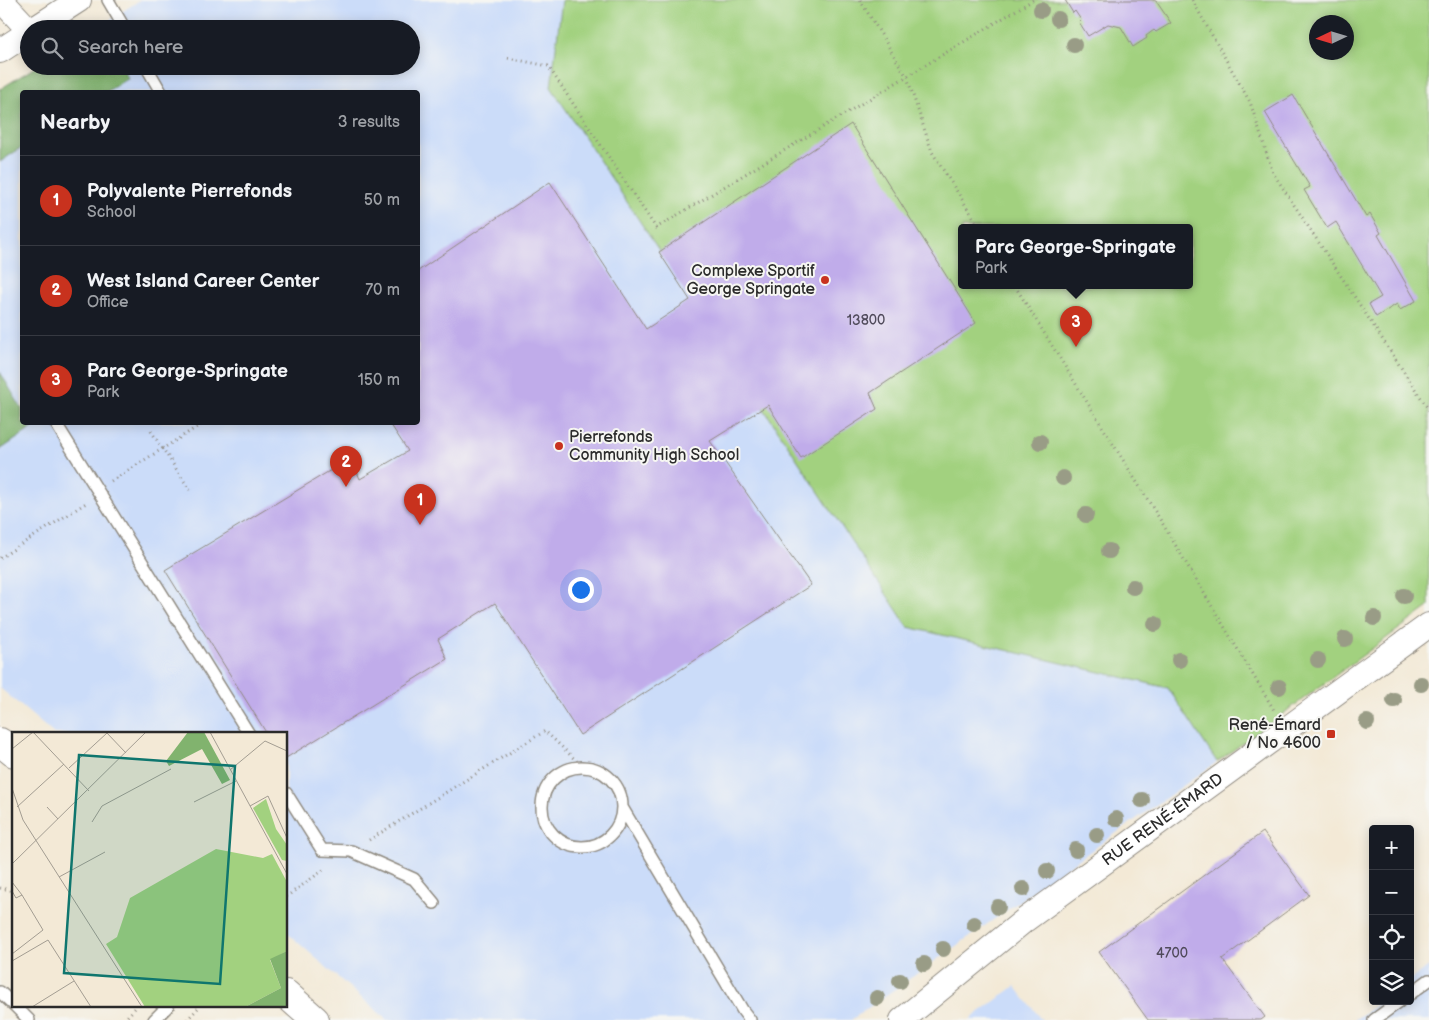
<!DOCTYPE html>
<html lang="en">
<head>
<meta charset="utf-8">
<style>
  :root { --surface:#171b24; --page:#20242c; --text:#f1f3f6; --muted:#9ea1a6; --line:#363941; --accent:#c8321e }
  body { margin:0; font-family:"Balsamiq Sans",sans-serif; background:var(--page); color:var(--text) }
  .controls { position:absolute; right:15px; bottom:15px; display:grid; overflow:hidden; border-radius:5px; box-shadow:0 2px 12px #0003 }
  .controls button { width:45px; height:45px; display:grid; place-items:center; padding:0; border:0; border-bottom:1px solid var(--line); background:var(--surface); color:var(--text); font:25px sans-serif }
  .compass { position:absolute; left:1309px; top:15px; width:45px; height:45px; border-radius:50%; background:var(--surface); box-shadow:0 2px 12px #0003; rotate:266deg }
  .you { position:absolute; left:580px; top:589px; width:18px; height:18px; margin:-12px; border:4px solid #fff; border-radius:50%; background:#1a73e8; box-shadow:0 0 0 8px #1a73e833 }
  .badge { display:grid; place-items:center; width:32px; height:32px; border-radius:50%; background:var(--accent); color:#fff; font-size:16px; font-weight:700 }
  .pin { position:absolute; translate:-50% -41px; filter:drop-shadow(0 1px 2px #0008) }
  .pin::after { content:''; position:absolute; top:26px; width:18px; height:15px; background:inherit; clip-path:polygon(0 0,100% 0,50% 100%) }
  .popup { position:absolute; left:958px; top:224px; width:235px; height:65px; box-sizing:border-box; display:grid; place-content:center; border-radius:5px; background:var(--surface); filter:drop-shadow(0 1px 4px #0005); font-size:16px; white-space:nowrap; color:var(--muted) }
  .popup b { font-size:19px; color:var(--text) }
  .popup::after { content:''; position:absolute; left:50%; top:100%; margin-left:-10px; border:10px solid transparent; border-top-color:var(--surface) }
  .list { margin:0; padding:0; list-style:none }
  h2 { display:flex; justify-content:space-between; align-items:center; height:65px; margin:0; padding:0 20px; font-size:21px }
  h2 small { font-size:16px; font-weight:400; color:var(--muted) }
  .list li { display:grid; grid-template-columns:32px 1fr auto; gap:15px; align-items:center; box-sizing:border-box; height:90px; padding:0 20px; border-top:1px solid var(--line) }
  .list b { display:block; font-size:19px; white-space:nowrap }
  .list p { margin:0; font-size:16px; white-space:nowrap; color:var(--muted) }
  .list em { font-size:16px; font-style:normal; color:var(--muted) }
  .icon { flex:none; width:28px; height:28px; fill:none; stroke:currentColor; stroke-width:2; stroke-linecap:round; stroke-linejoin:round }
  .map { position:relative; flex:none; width:1429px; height:1020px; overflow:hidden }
  .search { position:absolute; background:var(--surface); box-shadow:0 2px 12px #0003; left:20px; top:20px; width:400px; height:55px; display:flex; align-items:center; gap:12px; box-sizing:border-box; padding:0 18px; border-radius:28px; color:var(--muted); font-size:19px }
  .panel { position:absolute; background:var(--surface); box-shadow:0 2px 12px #0003; left:20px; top:90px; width:400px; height:335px; border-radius:5px }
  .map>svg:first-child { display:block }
  .built { fill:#cbdcf9; fill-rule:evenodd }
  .green { fill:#a2d17f; stroke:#667e55; fill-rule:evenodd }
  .forest { fill:#81b36e; stroke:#566f4c }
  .building { fill:#c0acea }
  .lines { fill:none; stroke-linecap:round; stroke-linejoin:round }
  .service-casing { stroke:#8f8a80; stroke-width:14 }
  .minor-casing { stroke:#8f8a80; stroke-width:26 }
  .secondary-casing { stroke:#8f8a80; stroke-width:30 }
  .path { stroke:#8f8a80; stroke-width:3; stroke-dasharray:1 4; stroke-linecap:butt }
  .service { stroke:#fff; stroke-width:11 }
  .minor { stroke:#fff; stroke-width:24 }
  .secondary { stroke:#fff; stroke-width:28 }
  .tree { fill:#999c86 }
  .poi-dot { fill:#c8321e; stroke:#f6f6f2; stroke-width:2 }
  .labels { text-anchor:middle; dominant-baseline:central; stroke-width:4; stroke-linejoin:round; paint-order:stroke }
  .number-label { font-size:14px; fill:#504b5b }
  .poi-label { font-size:16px; fill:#2b2b2b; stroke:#f6f6f2; text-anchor:end }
  .street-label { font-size:16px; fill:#2b2b2b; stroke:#f6f6f2 }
  .inset-road { fill:none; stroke:#a39d92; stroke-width:1 }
  .view { fill:#0f766e; fill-opacity:0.15; stroke:#0f766e; stroke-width:2.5 }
  .inset-edge { fill:none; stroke:#2b2b2b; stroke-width:2.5 }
</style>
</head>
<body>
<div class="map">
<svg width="1429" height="1020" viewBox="0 0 1429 1020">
  <rect width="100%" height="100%" fill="#f6f6f2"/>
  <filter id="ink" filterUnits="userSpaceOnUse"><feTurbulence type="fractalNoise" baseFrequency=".02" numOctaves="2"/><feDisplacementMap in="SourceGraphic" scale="10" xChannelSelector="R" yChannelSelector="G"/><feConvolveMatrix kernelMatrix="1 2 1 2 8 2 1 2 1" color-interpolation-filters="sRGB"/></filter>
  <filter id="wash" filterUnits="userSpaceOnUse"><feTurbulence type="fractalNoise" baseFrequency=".0096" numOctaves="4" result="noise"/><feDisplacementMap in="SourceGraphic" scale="20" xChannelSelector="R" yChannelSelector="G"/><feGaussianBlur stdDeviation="1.12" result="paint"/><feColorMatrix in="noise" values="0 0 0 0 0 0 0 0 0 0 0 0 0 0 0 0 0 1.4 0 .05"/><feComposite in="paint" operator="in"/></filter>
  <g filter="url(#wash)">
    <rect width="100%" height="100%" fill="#f3e9d6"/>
    <path class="built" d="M140 0H562L551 87 908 627 1168 688 1217 762 851 1020H387L286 932V734H54L0 688V89L37 66H411V29H96ZM22 92H418V422H22Z
      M1429 966V1020H1354L1382 1001H1410V980Z
      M1015 986 1042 1020H969Z"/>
    <path class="green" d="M562 0H1429V607L1217 762 1168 688 908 627 551 87ZM1316 22H1346V52H1316ZM962 228H1190V286H962Z"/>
    <path class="forest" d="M37 66H121L128 78 106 92H22V147L0 162V89Z
      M0 372 22 409V422L31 423 34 427 0 450Z"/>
    <g id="blocks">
      <path class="building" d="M1065 0H1152L1156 1 1171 23 1156 32 1154 30 1146 36 1147 38 1133 47 1121 27 1108 24 1088 36 1079 22 1081 20 1075 11 1073 13Z
        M1293 95 1366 217 1370 214 1381 233 1378 235 1416 301 1400 310 1397 304 1376 317 1369 304 1381 297 1336 222 1327 228 1304 190 1310 187 1265 112Z
        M851 124 976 323 870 393 877 409 801 458 768 405 710 441 811 585 580 735 495 603 438 639 447 659 286 758V734H267L165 570 351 458 360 479 408 451 389 422H418V271L550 182 646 329 690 300 659 252Z
        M1263 832 1309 895 1222 959 1265 1017 1261 1020H1148L1099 952Z"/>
    </g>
  </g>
  <g filter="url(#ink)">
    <use href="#blocks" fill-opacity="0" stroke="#8f8a80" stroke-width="1"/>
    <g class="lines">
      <g class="service-casing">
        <path id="service" d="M108 0 125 29
          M146 66 161 92
          M55 422 249 734
          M542 807a40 40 0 1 1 80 0a40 40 0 1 1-80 0Z
          M286 793 322 850 351 851 414 879 434 903
          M623 809 743 1011 750 1020
          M0 992 14 1005
          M1410 994 1429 980
          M15 1006 29 1020
          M154 1020 168 1006
          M1374 1020 1400 1001"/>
      </g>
      <g class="minor-casing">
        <g id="minor">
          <path d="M1 0 29 30"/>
          <path d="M34 29 79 0"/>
          <path d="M0 51 29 32"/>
          <path id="s1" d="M902 1020 1025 920 1429 625"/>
        </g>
      </g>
      <g class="secondary-casing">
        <path id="secondary" d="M0 742 14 753
          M286 994 315 1020"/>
      </g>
      <path class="path" d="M860 0 907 77 932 152 980 228
        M1192 0 1250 102 1273 173 1429 410
        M508 58 548 66 656 228 1033 0
        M1015 286 1164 526 1274 710
        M151 431 190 490
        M111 481 205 422
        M0 558 86 503
        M369 840 545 731 583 767
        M0 888 14 891
        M286 897 326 868
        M124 1020 137 1006
        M187 1020 200 1006"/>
      <use href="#service" class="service"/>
      <use href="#minor" class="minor"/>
      <use href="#secondary" class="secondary"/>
    </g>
    <g class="tree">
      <circle cx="1041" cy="10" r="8"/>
      <circle cx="1058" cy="19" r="8"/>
      <circle cx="1074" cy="45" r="8"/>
      <circle cx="1040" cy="442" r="8"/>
      <circle cx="1063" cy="478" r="8"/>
      <circle cx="1086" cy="515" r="8"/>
      <circle cx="1109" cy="551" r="8"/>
      <circle cx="1133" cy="587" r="8"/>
      <circle cx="1404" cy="596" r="8"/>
      <circle cx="1374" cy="618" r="8"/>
      <circle cx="1155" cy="624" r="8"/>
      <circle cx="1345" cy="639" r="8"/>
      <circle cx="1179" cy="660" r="8"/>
      <circle cx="1318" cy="660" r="8"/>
      <circle cx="1421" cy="684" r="8"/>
      <circle cx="1279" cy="687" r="8"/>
      <circle cx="1394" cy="700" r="8"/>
      <circle cx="1367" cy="722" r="8"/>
      <circle cx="1142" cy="800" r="8"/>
      <circle cx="1116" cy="819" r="8"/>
      <circle cx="1097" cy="835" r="8"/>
      <circle cx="1076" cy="850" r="8"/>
      <circle cx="1047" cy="871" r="8"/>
      <circle cx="1023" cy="889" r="8"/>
      <circle cx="998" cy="907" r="8"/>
      <circle cx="974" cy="924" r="8"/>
      <circle cx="943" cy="949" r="8"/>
      <circle cx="924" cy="964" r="8"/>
      <circle cx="900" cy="981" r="8"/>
      <circle cx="877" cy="998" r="8"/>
    </g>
  </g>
  <g class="poi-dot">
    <circle cx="825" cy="280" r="5"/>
    <circle cx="559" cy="446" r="5"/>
    <rect x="1326" y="729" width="10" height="10" rx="2.5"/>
  </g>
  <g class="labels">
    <g class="number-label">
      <text x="866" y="320">13800</text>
      <text x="1172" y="953">4700</text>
    </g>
    <g class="poi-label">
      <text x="815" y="271">Complexe Sportif<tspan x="815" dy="18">George Springate</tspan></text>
      <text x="569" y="437" text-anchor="start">Pierrefonds<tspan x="569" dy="18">Community High School</tspan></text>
      <text x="1321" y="725">René-Émard<tspan x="1321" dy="18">/ No 4600</tspan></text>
    </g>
    <g class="street-label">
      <text stroke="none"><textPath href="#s1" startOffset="329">RUE RENÉ-ÉMARD</textPath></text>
    </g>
  </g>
  <g transform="translate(12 732)">
    <rect width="275" height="275" fill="#f3e9d6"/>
    <path d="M254 67 264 97 275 113V129L270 128 241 76ZM204 117 251 126 260 122 275 150V219L258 228 269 256 233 275H133L94 212 105 205 118 166Z" fill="#a2d17f"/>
    <path d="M176 0H192L218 48 210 52 190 17 157 34 154 29ZM275 219V275H233L269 256 258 227Z" fill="#81b36e"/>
    <path class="inset-road" d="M21 0 77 59M94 0 114 21M198 0 275 142M0 17 21 0M57 36 95 1M218 38 253 9 275 19M0 56 11 88 130 275M182 70 224 49M238 74 256 64 275 106M5 75 52 32M35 75 46 87M80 90 90 74 159 37M0 132 134 0M47 145 93 120M0 159 4 166 10 163 0 150M0 222 31 198 10 163M0 229 36 208 79 275M20 275 62 249"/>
    <path class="view" d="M67 23 223 34 208 252 52 241Z"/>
    <rect width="275" height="275" class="inset-edge"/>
  </g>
</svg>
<div class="controls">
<button>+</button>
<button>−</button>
<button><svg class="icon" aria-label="locate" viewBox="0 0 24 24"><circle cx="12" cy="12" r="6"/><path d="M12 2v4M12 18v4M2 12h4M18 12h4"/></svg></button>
<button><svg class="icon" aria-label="layers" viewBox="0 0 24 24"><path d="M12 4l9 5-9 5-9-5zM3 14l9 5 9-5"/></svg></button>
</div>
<svg class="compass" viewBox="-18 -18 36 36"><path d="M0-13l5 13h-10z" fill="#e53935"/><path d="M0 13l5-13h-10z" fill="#9ea1a6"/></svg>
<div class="you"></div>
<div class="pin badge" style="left:420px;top:525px">1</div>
<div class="pin badge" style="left:346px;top:487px">2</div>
<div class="pin badge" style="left:1076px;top:347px">3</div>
<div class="popup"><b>Parc George-Springate</b>Park</div>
<div class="search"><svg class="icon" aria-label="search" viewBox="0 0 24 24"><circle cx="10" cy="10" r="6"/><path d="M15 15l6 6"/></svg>Search here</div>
<section class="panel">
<h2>Nearby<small>3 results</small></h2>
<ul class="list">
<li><span class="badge">1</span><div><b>Polyvalente Pierrefonds</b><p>School</p></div><em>50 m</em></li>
<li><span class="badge">2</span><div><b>West Island Career Center</b><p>Office</p></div><em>70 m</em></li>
<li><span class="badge">3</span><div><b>Parc George-Springate</b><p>Park</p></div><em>150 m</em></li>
</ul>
</section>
</div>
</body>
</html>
